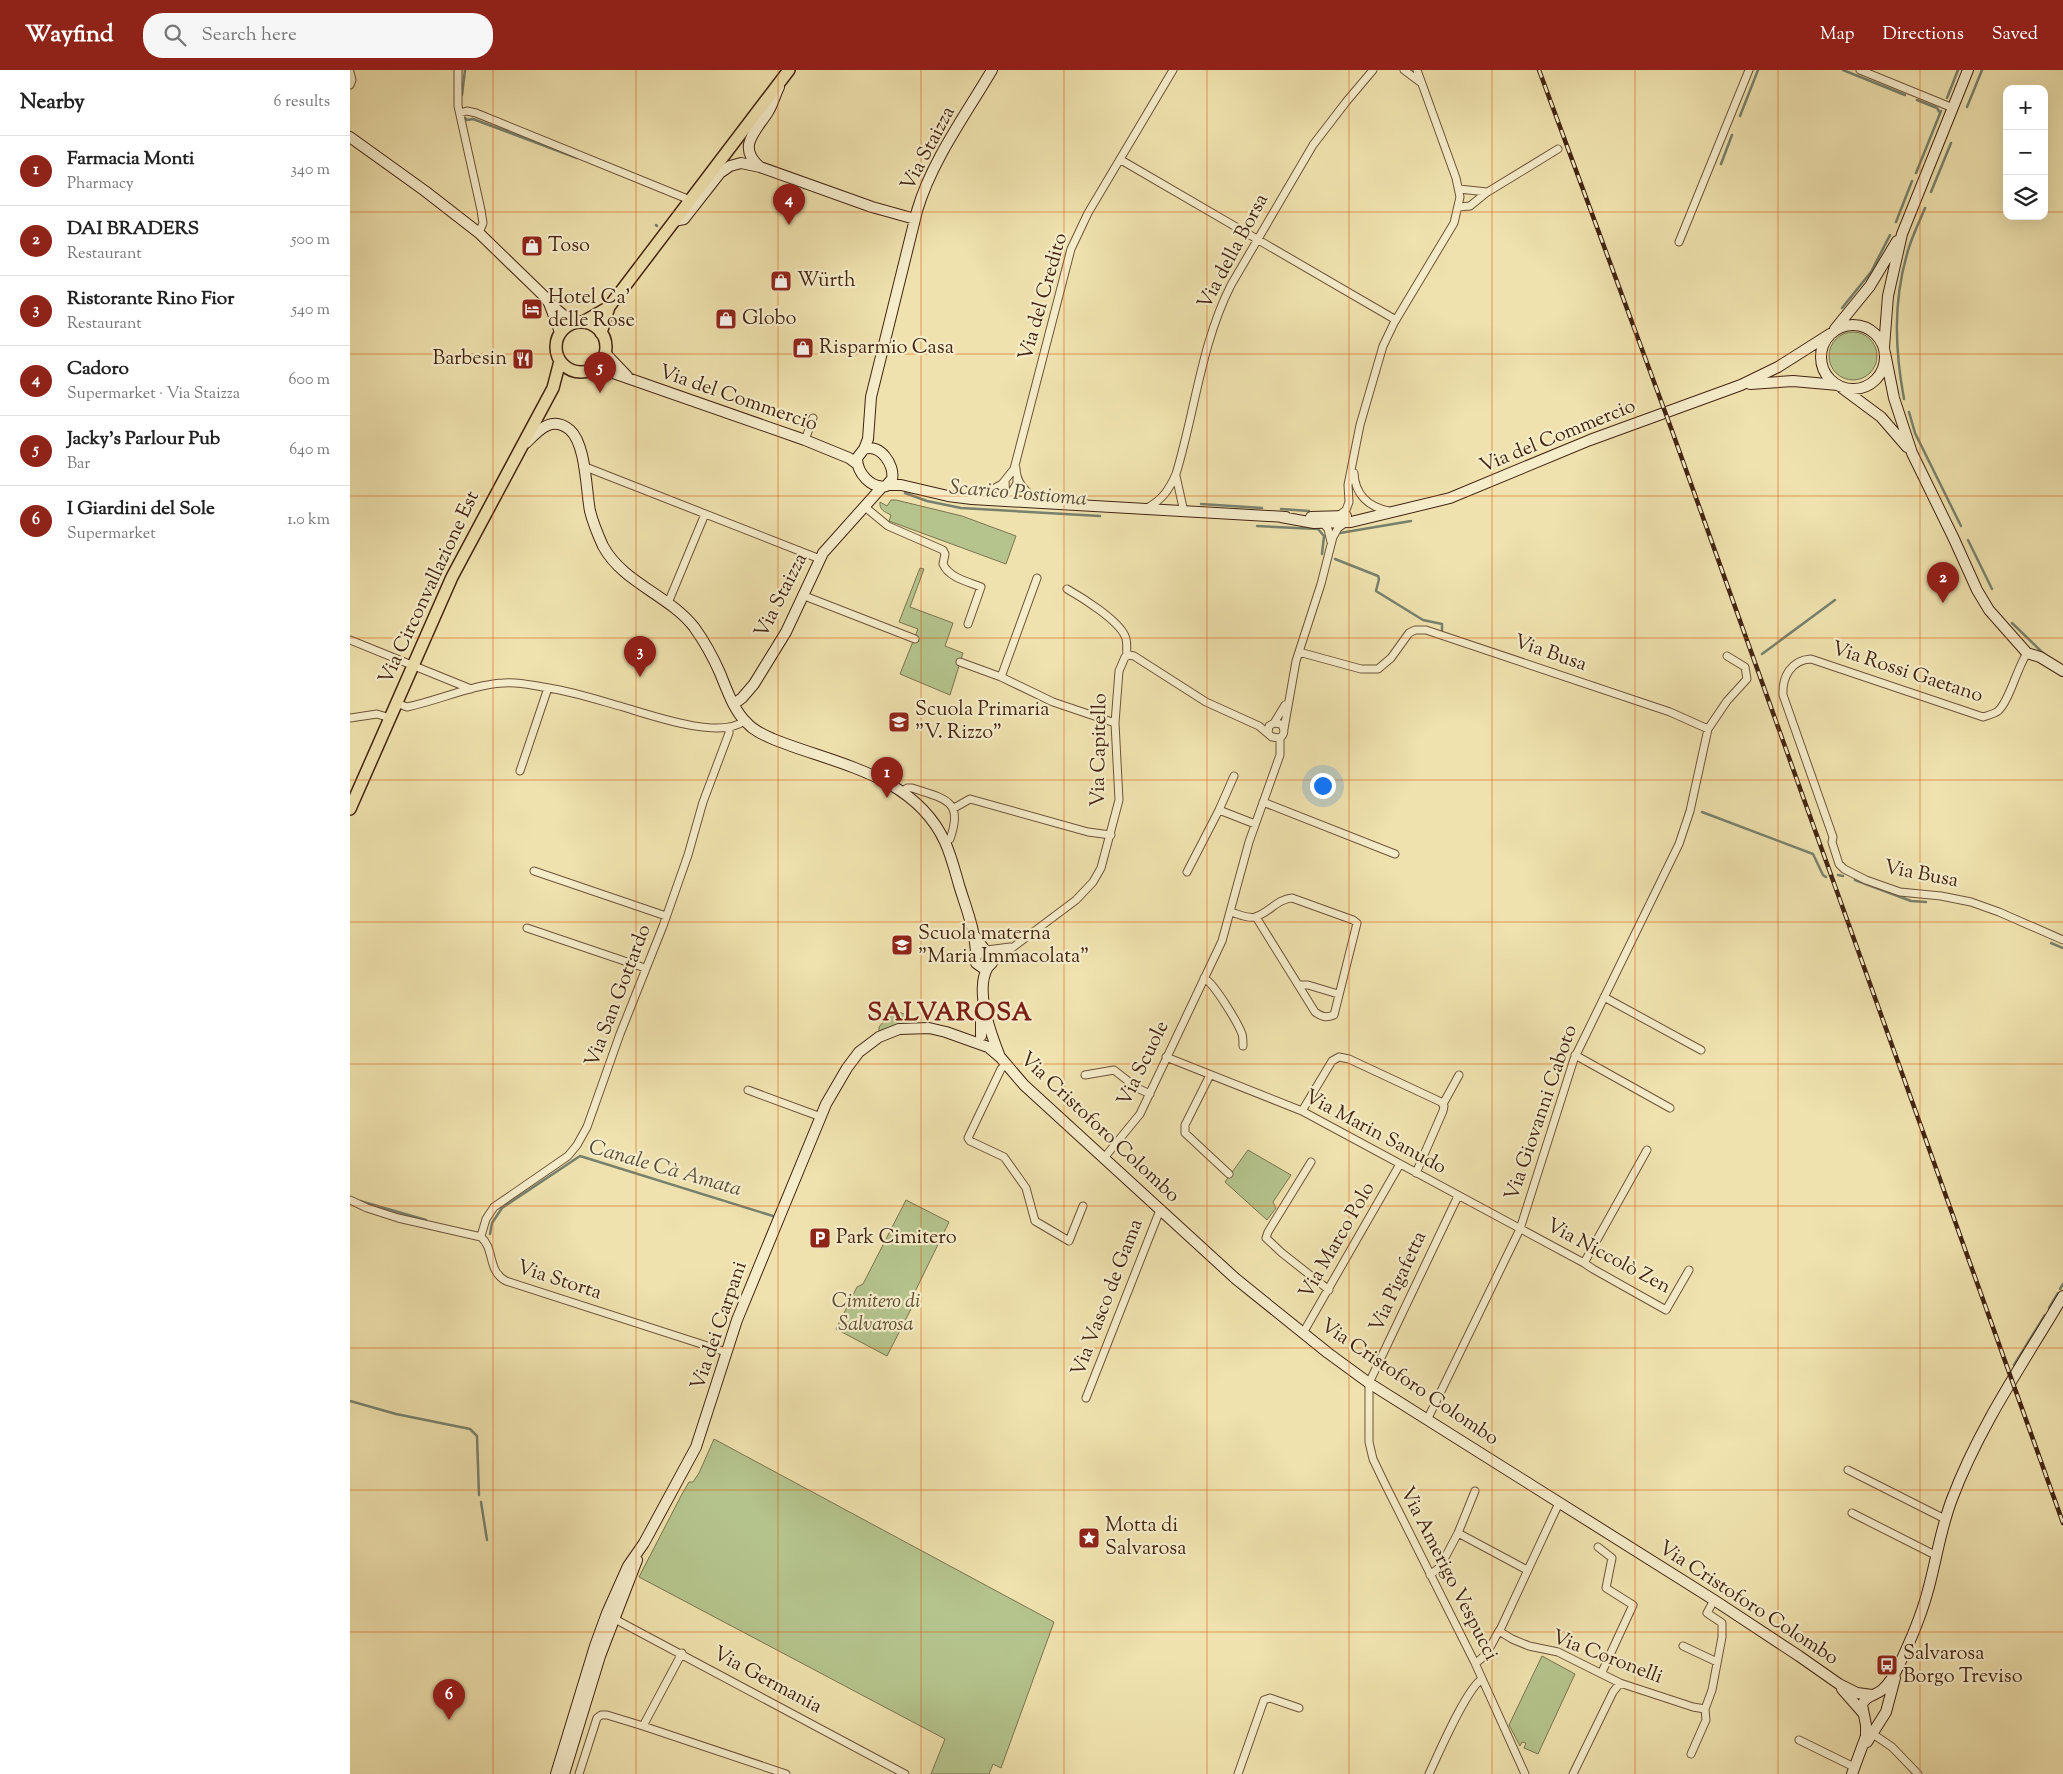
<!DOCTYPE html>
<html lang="en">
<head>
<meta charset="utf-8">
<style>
  :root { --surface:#fff; --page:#f6f6f6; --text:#222; --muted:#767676; --line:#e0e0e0; --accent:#8f2418 }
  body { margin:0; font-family:"Sorts Mill Goudy",serif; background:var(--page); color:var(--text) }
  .controls { position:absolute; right:15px; top:15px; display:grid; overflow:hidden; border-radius:10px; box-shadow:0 5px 20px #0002 }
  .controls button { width:45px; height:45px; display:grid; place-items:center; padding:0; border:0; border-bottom:1px solid var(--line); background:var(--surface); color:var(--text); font:25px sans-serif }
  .you { position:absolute; left:972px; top:715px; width:18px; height:18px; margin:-12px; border:4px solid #fff; border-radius:50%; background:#1a73e8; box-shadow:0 0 0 8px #1a73e833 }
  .badge { display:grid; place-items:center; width:32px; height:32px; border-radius:50%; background:var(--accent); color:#fff; font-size:16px; font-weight:700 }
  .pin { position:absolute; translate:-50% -41px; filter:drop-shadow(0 1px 2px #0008) }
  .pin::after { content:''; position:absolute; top:26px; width:18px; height:15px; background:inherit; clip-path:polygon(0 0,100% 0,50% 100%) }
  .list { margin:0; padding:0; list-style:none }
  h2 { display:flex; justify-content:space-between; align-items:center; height:65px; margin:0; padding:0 20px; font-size:21px }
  h2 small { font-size:16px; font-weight:400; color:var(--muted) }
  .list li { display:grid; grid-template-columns:32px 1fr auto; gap:15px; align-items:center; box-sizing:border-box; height:70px; padding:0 20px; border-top:1px solid var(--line) }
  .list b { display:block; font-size:19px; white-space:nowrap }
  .list p { margin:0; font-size:16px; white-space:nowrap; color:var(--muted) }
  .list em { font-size:16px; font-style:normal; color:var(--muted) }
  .icon { flex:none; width:28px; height:28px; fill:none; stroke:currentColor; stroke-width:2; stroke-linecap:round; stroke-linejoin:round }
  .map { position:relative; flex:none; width:1713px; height:1704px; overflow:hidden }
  header { display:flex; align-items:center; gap:30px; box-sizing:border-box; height:70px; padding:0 25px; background:var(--accent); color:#fff }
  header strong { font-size:24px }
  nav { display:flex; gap:28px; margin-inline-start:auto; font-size:18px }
  .search { width:350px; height:45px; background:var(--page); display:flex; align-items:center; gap:12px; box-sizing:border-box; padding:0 18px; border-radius:20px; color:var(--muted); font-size:19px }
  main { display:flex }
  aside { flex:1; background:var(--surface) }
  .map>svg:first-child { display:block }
  .green { fill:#b5c48d; stroke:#7c7450 }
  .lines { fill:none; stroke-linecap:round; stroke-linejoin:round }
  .stream { stroke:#77816e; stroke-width:2.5 }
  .street-casing { stroke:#6d543a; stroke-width:9 }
  .secondary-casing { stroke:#422513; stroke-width:12 }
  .primary-casing { stroke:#422513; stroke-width:14 }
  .street { stroke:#f5ecca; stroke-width:7 }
  .secondary { stroke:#f5ecca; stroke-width:10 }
  .primary { stroke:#efe2ae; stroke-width:11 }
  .rail-casing { stroke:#422513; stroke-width:4.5 }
  .rail { stroke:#f5ecca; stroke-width:2.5; stroke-dasharray:8; stroke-linecap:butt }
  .grid { fill:none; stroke:#d7540d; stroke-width:1; stroke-opacity:0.55 }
  .labels { text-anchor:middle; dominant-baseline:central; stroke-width:4.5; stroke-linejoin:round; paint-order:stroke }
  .street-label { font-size:20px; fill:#422513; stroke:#f5ecca }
  .poi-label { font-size:20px; fill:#422513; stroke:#f5ecca; text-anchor:start }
  .park-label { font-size:20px; font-style:italic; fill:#5f4d32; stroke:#f5ecca }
  .water-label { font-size:21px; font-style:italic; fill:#584b39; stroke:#f5ecca }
  .district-label { font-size:25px; font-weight:bold; letter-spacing:1px; fill:#7a1f14; stroke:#f5ecca }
</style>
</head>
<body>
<header>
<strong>Wayfind</strong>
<div class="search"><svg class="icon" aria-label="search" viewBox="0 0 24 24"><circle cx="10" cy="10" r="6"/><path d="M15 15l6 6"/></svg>Search here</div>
<nav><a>Map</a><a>Directions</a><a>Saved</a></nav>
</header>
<main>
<aside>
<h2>Nearby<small>6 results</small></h2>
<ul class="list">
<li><span class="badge">1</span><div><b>Farmacia Monti</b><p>Pharmacy</p></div><em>340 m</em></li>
<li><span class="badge">2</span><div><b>DAI BRADERS</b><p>Restaurant</p></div><em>500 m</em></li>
<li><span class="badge">3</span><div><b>Ristorante Rino Fior</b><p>Restaurant</p></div><em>540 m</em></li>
<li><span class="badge">4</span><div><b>Cadoro</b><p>Supermarket · Via Staizza</p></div><em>600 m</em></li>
<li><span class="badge">5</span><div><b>Jacky's Parlour Pub</b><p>Bar</p></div><em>640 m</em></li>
<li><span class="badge">6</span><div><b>I Giardini del Sole</b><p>Supermarket</p></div><em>1.0 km</em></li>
</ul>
</aside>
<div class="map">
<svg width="1713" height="1704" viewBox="0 0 1713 1704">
  <rect width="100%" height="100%" fill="#efe2ae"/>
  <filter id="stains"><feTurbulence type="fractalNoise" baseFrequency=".004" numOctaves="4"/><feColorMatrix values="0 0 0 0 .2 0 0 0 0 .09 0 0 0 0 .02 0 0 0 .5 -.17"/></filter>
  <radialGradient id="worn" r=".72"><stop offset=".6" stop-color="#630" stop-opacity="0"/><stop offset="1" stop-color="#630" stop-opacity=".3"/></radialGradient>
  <path class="green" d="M1479 286a24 24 0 1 1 48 0a24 24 0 1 1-48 0Z
    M541 430H546L612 446 666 466 656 494 539 451 541 445C535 442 529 440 530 432L537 436Z
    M570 498 574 499 560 537 603 553 595 576 613 583 600 625 550 604 568 559 549 552Z
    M543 940 560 946 557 953 529 961V957Z
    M898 1080 941 1105 923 1132 926 1138 917 1150 875 1112Z
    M556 1130 599 1152 558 1236 561 1239 537 1286 486 1259 507 1217 513 1214Z
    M364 1369 704 1552 651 1698 643 1694 639 1704H581L595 1669 289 1507 332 1424 339 1412H343L349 1403Z
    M1192 1586 1225 1604 1188 1684 1174 1678 1176 1673 1172 1672 1170 1676 1159 1655Z"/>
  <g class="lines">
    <path class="stream" d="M1493 0 1555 25
      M112 25 115 0
      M1597 28 1608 0
      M1567 30 1587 38 1590 43
      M1617 37 1632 0
      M1390 46 1408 0
      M115 48 117 50 123 49 227 88
      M1371 94 1382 65
      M1566 103 1591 41
      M1581 122 1601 73
      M1546 152 1562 111
      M306 155 307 156
      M1492 238 1521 202 1540 165
      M1554 329C1545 280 1543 233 1557 184 1561 168 1569 153 1575 138
      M1559 342 1565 363 1611 456
      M555 423 577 431 611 438 750 446
      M851 434 912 438
      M931 439 959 441
      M907 456 968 459 974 466 972 484
      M990 463 1061 451
      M1618 470 1642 519
      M985 489 1028 506 1029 509 1026 521 1073 550 1092 554V560
      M1662 553 1694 584
      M1412 584 1485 530
      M1352 742 1463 784 1473 805 1476 807
      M1488 805 1493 806
      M1505 810 1561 831 1576 832
      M1701 873 1713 878
      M10 1131 76 1150
      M140 1164 142 1153 152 1138 230 1086 423 1146
      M1710 1219 1713 1214
      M1699 1238 1708 1223
      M1664 1295 1695 1245
      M0 1331 46 1344 120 1359 127 1366 129 1425
      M131 1432 137 1470"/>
    <g class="street-casing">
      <path id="street" d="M108 0V36L131 140 133 153 129 163
        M1054 0 1070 12
        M1510 0 1603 38
        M0 2 2 10 0 15
        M110 43 117 41 126 43 340 130
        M771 90 1046 250
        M1109 119 1137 122
        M1109 137 1120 136 1136 123 1208 79
        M1329 172 1399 0
        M455 370 463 348
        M233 396 470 489
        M666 398C666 414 677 424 691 431
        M1004 403C1005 424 1018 437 1039 441
        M826 406 834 442
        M655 411 656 432
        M627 428 652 414 664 399 721 179 738 143 823 0
        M656 432 667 413V409
        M515 437 538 456 593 480 595 484 593 494C599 508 619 512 631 517L618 554
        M797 438C812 430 819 420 826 404 845 342 851 274 881 215L963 75 996 32 1023 0
        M988 446 996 440 999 432 998 415 1010 355 1033 276 1044 253 1104 153 1110 127 1106 108 1067 0
        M973 453 978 459 981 472
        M717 519C733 528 768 550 775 566 778 572 776 579 777 585
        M452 525 565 569
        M318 533 355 444
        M0 570 121 619
        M949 582 1011 599H1028L1041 588 1059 563 1065 560H1076L1320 642 1358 659 1377 631 1397 609 1395 597 1377 586
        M1677 583C1667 598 1659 632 1648 641 1644 644 1639 645 1633 647L1461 589C1441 590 1432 607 1433 625L1483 767 1482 772 1489 794 1494 799 1516 810 1550 822 1591 826 1621 832 1649 842 1713 870
        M610 592 651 607 703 632 765 653
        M651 607 687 508
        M46 633 57 637C90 630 121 615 153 613 170 611 183 616 199 618 224 622 248 630 273 637 300 645 370 670 394 651
        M0 648 27 644 40 648
        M924 653 935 635
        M934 659 946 591 971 514 983 467 988 458 995 453
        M170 701 198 618
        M553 721 557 718H562C595 729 614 730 600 769L595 772
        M913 732 1045 784
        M604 738 620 729 738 762 761 765
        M869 740 905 754
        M184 801 316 846
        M837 802 869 740 884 706
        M881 842C888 844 898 849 905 847 919 843 927 829 942 828L1003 850 1007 853 984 945C976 948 972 947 965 942L906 847
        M177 858 295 898
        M637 880 660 877
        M642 893 726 830 743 812 751 798 769 730 765 653 769 601 775 587 779 585 784 586 856 632 909 656 922 667 930 668C935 664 935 659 931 654L924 653 919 656 918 663
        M854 908C864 913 888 953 892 964 893 967 893 972 893 976
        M950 915H958L988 924
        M1254 927 1351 980
        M1225 985 1320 1038
        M816 987 952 1041 1234 1193 1243 1199 1316 1240 1339 1200
        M656 994 651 999 618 1068 620 1071 654 1087 676 1118 685 1151 719 1171 733 1136
        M735 1005 764 1000 787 1018 800 1024
        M860 1005 835 1055V1063L879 1104
        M398 1020 471 1047
        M1093 1034 1109 1005
        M952 1041 982 991 989 987 999 989 1091 1032 1094 1036 1093 1041 1066 1103
        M754 1088 790 1044 872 871 899 772 930 685V668
        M961 1092 918 1162 916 1168 932 1183 979 1220
        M1108 1126 1019 1313V1372L1023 1389 1033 1410 1125 1593 1175 1704
        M0 1130 17 1138 48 1148 131 1167C145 1179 137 1201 156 1211L376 1282
        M131 1166 136 1149 144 1137 218 1086 227 1075 237 1057 270 964 313 856 338 785 353 732 379 663V657
        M1234 1193 1297 1080
        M953 1263 1050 1094
        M736 1328 810 1140
        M1077 1350 1170 1159 1224 989 1329 774 1340 741 1358 659
        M1498 1400 1595 1449
        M1125 1421 1108 1463 1177 1500
        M1502 1443 1585 1485
        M1248 1477 1262 1488 1256 1518 1283 1535 1252 1602
        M1080 1505 1090 1497 1108 1463
        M261 1547 555 1704
        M1149 1561 1162 1569 1179 1576 1208 1582 1270 1613 1343 1637 1355 1639
        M1333 1576 1367 1592
        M332 1583 293 1656 436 1704
        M1125 1593C1138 1587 1143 1569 1151 1558L1209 1433
        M1520 1662 1542 1677 1568 1704
        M1449 1670 1504 1697
        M1341 1684 1356 1650 1355 1639 1362 1620 1372 1567V1553L1357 1543 1364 1530
        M229 1704 247 1648 251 1645H257L293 1656
        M888 1704 914 1630 920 1628 949 1638
        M1079 1704C1088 1685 1116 1619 1132 1609
        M1223 1704 1263 1622 1270 1613"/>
    </g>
    <g class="secondary-casing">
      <path id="secondary" d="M0 67 75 121 129 163 194 226 199 233 210 262
        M410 97C386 77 406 61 418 42 423 34 425 25 429 17
        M324 151 334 149 370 103 380 96 391 93 410 97 522 137 565 149
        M200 234 223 253
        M1471 287a32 32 0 1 1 64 0a32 32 0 1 1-64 0Z
        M1485 259 1520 216 1547 171
        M1534 277 1538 226 1552 164 1618 0
        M255 283 277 306
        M1535 283 1544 328 1562 383 1604 469 1627 520 1639 540 1677 583 1690 587 1713 601
        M246 297 455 370 499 388 507 394
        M1400 314 1443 311 1488 315
        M1492 318 1531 347 1557 377
        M176 373C189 360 202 345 220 360 236 374 236 420 240 441 243 453 248 465 253 476 273 513 319 525 344 557 354 571 363 587 370 603 377 620 384 641 397 653 404 661 414 665 423 669 484 694 564 704 595 772 601 785 605 801 609 815 616 838 626 862 626 886
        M514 379C530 373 545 395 542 409L536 416C521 419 507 403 507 388L514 379 518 369 521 327 567 141C581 92 616 44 642 0
        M537 415H551L598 426 622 429 936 447
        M931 447 964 453 1001 452 1100 428 1240 370 1391 315 1428 297 1480 264
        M961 447 996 446
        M384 634 392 628 404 614 436 562 473 483 532 417
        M625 866 634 879 642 886V893L638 897 633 898 626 893 625 888 629 882 635 880
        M638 897C624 920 641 964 650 987
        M631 966V944
        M1492 1619 1513 1643
        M1517 1672 1536 1642 1545 1608
        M206 1704 245 1576 257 1543 278 1496 294 1473 346 1377 387 1250 476 1034 497 998 509 982 529 967 549 959 579 958 596 962 638 977 651 988 674 1015 886 1209 978 1283 1019 1313 1364 1530 1449 1586 1489 1614 1507 1623 1522 1625
        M214 1704 250 1586 287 1490
        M1502 1704 1516 1666V1655L1512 1635C1516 1625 1525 1626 1532 1620 1540 1613 1545 1604 1549 1595 1560 1572 1570 1549 1577 1524 1586 1493 1590 1460 1602 1429 1629 1357 1674 1292 1713 1226"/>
    </g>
    <g class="primary-casing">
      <path id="primary" d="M233 252 259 237
        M206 277a25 25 0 1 1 50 0a25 25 0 1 1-50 0Z
        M251 263 259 237 439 0
        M0 739 102 507 203 318 210 291"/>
    </g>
    <use href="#street" class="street"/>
    <use href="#secondary" class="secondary"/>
    <use href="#primary" class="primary"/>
    <g class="rail-casing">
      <path id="rail" d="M1189 0 1321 358 1713 1453"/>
    </g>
    <use href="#rail" class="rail"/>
  </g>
  <path class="grid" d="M143 0V1704M286 0V1704M428 0V1704M571 0V1704M714 0V1704M857 0V1704M999 0V1704M1142 0V1704M1285 0V1704M1428 0V1704M1570 0V1704M0 142H1657M1694 142H1713M0 284H1713M0 426H1713M0 568H1713M0 710H1713M0 852H1713M0 994H1713M0 1136H1713M0 1278H1713M0 1420H1713M0 1562H1713"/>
  <defs>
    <g id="shop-square" transform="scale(1.125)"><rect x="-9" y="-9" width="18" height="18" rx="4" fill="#8f2418" stroke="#f5ecca"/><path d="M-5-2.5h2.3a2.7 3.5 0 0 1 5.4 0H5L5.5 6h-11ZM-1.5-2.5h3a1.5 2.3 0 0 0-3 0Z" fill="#fff"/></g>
    <g id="hotel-square" transform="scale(1.125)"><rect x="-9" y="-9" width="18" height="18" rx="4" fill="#8f2418" stroke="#f5ecca"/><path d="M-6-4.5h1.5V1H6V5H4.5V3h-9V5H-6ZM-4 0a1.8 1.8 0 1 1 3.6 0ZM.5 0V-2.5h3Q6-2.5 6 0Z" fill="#fff"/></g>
    <g id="restaurant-square" transform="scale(1.125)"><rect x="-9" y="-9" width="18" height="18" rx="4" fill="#8f2418" stroke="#f5ecca"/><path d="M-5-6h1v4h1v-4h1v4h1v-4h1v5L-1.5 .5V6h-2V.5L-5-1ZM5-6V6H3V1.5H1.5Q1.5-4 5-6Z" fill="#fff"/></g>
    <g id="school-square" transform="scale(1.125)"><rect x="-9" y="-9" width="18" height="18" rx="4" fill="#8f2418" stroke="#f5ecca"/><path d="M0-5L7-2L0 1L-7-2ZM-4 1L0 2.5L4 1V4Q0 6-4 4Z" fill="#fff"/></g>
    <g id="parking-square" transform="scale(1.125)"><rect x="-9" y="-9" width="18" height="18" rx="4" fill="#8f2418" stroke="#f5ecca"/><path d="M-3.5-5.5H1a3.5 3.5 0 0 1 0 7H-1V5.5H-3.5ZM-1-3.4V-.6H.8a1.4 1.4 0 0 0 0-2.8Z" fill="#fff"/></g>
    <g id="sight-square" transform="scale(1.125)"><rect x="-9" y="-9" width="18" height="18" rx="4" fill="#8f2418" stroke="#f5ecca"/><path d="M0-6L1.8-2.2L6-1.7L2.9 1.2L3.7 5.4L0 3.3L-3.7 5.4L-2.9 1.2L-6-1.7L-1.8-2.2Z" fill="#fff"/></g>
    <g id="bus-square" transform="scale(1.125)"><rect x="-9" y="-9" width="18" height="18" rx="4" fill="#8f2418" stroke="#f5ecca"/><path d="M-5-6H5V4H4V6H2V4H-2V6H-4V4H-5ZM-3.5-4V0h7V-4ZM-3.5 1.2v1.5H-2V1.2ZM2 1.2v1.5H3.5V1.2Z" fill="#fff"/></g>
  </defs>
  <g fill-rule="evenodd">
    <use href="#shop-square" x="182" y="176"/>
    <use href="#shop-square" x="431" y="211"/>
    <use href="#hotel-square" x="182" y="239"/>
    <use href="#shop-square" x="376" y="249"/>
    <use href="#shop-square" x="453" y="278"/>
    <use href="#restaurant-square" x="173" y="289"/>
    <use href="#school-square" x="549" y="652"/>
    <use href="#school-square" x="552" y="875"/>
    <use href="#parking-square" x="470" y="1168"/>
    <use href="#sight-square" x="739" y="1468"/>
    <use href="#bus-square" x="1537" y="1595"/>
  </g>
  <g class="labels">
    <g class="street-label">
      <text transform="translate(579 79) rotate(-62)">Via Staizza</text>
      <text transform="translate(884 182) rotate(-62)">Via della Borsa</text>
      <text transform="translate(694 227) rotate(-74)">Via del Credito</text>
      <text transform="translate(388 329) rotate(19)">Via del Commercio</text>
      <text transform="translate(1208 367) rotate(-22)">Via del Commercio</text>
      <text transform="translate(80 518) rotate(-65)">Via Circonvallazione Est</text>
      <text transform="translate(432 526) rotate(-63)">Via Staizza</text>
      <text transform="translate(1200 584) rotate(19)">Via Busa</text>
      <text transform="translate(1557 603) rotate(18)">Via Rossi Gaetano</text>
      <text transform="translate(750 680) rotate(-89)">Via Capitello</text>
      <text transform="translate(1571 805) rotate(11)">Via Busa</text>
      <text transform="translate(269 926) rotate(-69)">Via San Gottardo</text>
      <text transform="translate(794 994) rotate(-64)">Via Scuole</text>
      <text transform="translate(1192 1043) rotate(-71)">Via Giovanni Caboto</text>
      <text transform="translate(749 1058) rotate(43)">Via Cristoforo Colombo</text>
      <text transform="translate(1025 1063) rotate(28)">Via Marin Sanudo</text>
      <text transform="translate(988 1171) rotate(-60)">Via Marco Polo</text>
      <text transform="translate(1258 1187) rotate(28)">Via Niccolò Zen</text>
      <text transform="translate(209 1211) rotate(18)">Via Storta</text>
      <text transform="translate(1049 1212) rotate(-65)">Via Pigafetta</text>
      <text transform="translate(758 1228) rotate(-69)">Via Vasco de Gama</text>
      <text transform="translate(370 1256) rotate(-71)">Via dei Carpani</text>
      <text transform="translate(1059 1313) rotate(34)">Via Cristoforo Colombo</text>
      <text transform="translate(1098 1504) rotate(63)">Via Amerigo Vespucci</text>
      <text transform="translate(1398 1534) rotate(33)">Via Cristoforo Colombo</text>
      <text transform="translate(1257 1588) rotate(21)">Via Coronelli</text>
      <text transform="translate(417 1611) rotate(28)">Via Germania</text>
    </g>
    <g class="poi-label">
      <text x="198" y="176">Toso</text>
      <text x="447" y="211">Würth</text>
      <text x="198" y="228">Hotel Ca'<tspan x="198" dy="23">delle Rose</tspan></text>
      <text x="392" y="249">Globo</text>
      <text x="469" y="278">Risparmio Casa</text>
      <text x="157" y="289" text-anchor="end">Barbesin</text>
      <text x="565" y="640">Scuola Primaria<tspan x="565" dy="23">"V. Rizzo"</tspan></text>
      <text x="568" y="864">Scuola materna<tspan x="568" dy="23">"Maria Immacolata"</tspan></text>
      <text x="486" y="1168">Park Cimitero</text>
      <text x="755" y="1456">Motta di<tspan x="755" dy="23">Salvarosa</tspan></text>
      <text x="1553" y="1584">Salvarosa<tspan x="1553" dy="23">Borgo Treviso</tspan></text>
    </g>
    <g class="park-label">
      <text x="526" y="1232">Cimitero di<tspan x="526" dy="23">Salvarosa</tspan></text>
    </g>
    <g class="water-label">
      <text transform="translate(668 424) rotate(5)">Scarico Postioma</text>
      <text transform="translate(315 1099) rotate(16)">Canale Cà Amata</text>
    </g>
    <g class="district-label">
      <text x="600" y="944">SALVAROSA</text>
    </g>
  </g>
  <rect width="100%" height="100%" filter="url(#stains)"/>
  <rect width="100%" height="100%" fill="url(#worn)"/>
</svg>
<div class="controls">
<button>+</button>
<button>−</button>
<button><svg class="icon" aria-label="layers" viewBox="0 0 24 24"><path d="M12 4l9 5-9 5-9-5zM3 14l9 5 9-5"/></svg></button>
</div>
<div class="you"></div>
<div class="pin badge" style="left:537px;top:728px">1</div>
<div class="pin badge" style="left:1593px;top:533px">2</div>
<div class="pin badge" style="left:290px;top:607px">3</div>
<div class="pin badge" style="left:439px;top:155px">4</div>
<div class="pin badge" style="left:250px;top:323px">5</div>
<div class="pin badge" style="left:99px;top:1650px">6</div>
</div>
</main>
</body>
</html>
